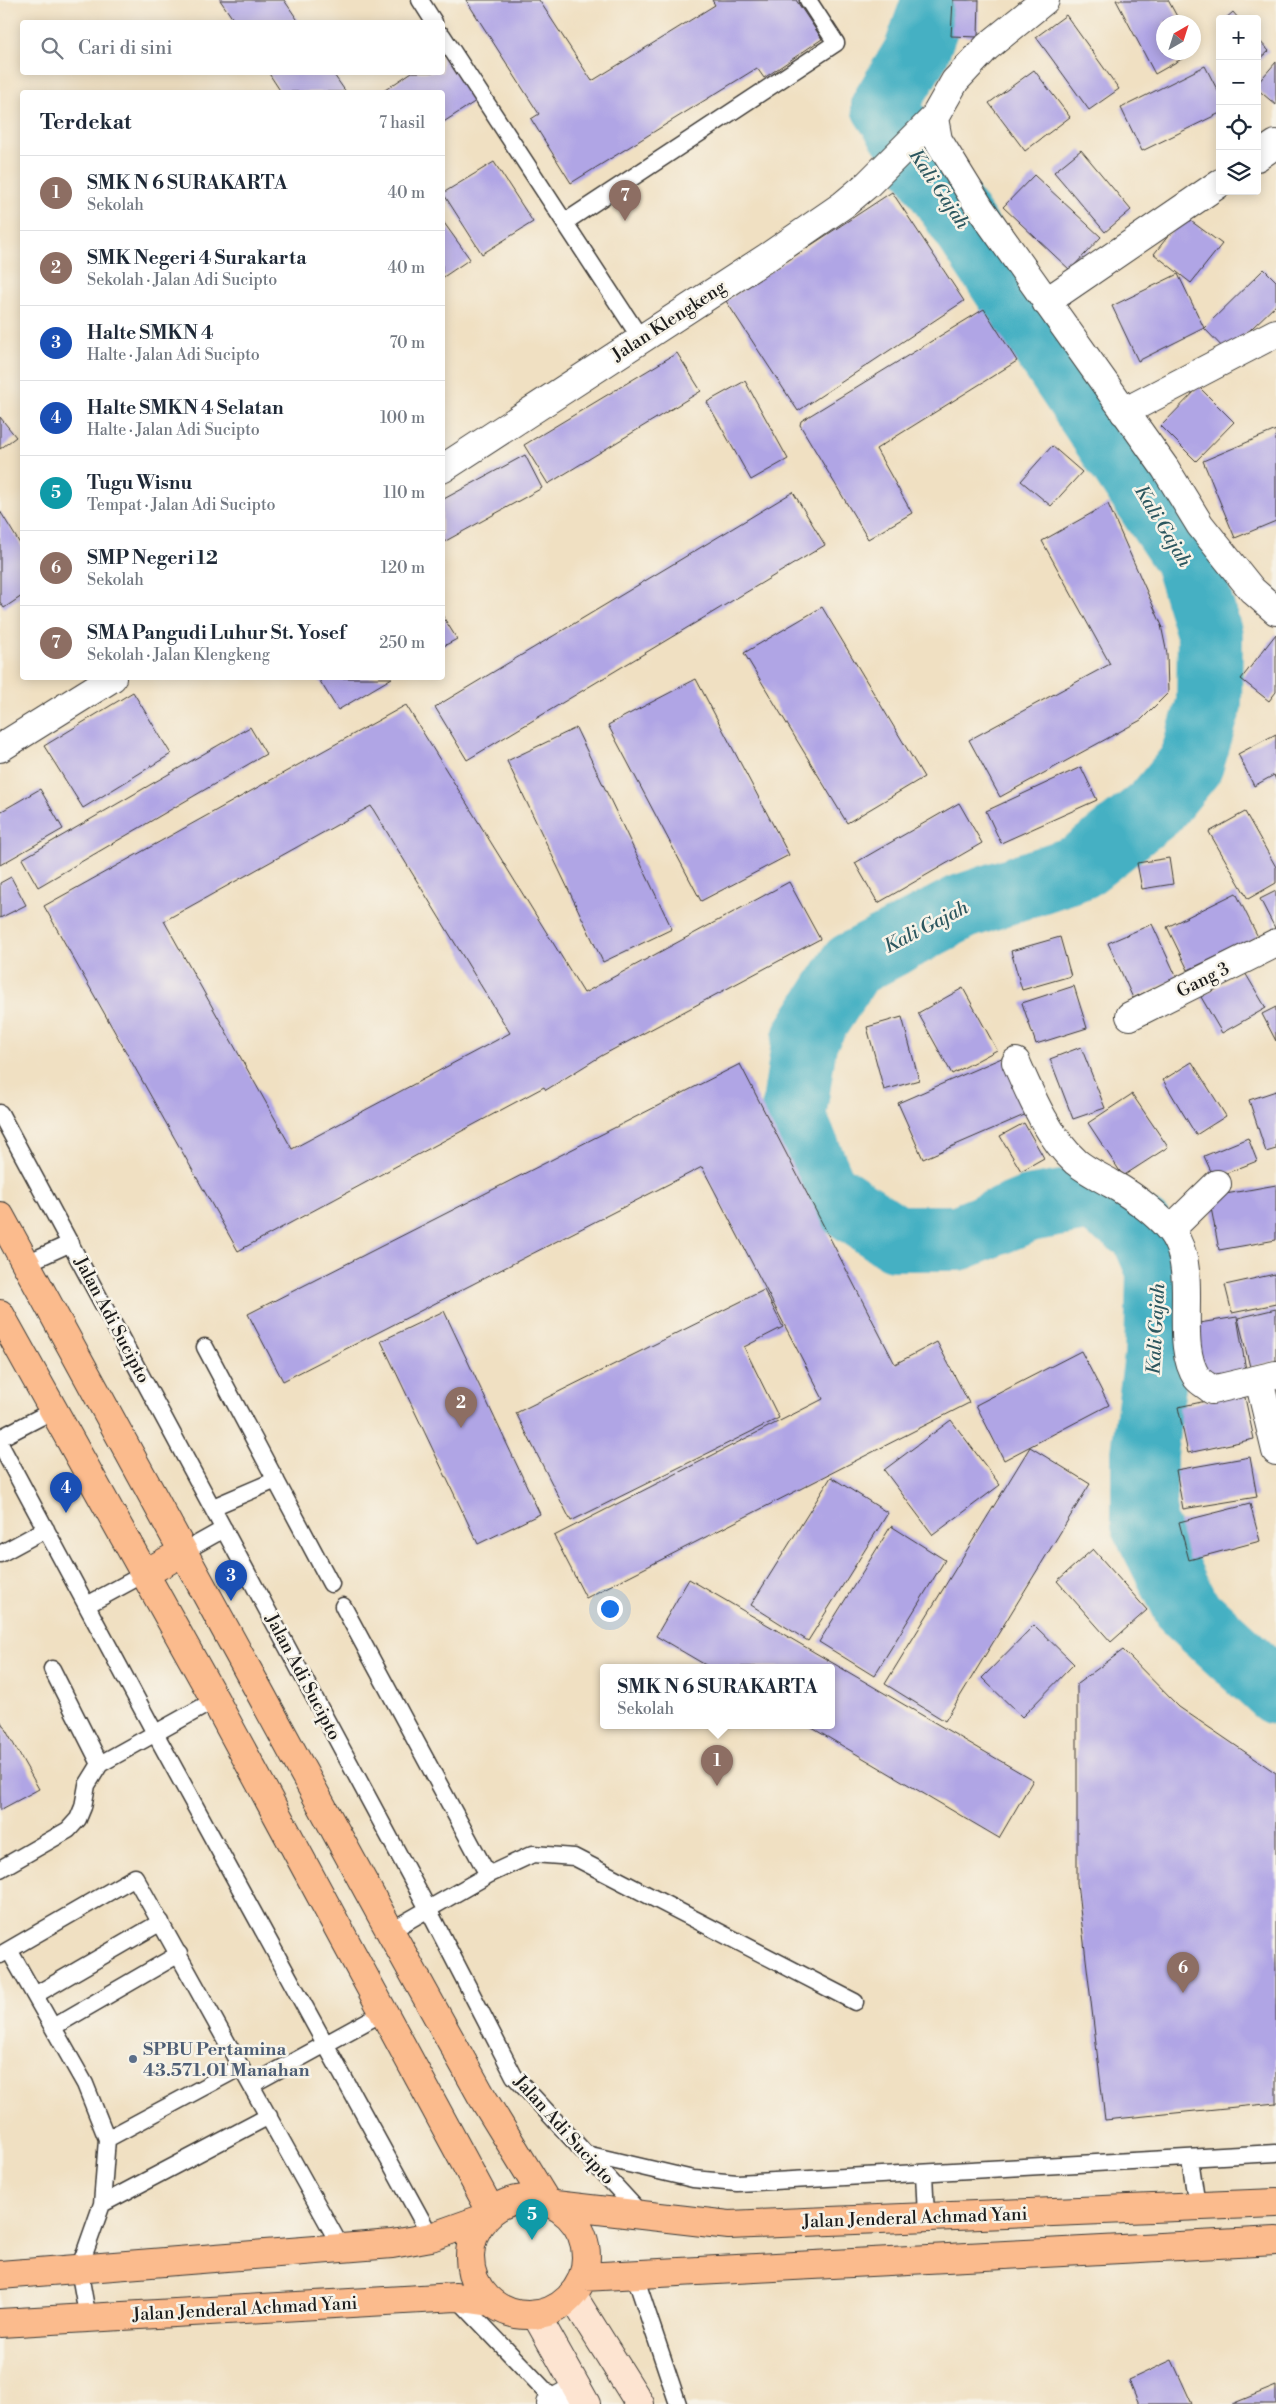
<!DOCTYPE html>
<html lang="id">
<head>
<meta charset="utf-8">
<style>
  :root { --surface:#fff; --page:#f2f2f3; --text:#1f2937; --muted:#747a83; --line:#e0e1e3; --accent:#1f6fb2 }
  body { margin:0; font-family:"Libre Bodoni",serif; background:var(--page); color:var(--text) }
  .controls { position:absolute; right:15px; top:15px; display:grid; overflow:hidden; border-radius:5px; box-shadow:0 2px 12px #0003 }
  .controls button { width:45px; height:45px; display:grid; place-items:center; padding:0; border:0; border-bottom:1px solid var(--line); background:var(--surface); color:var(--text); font:25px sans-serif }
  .compass { position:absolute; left:1156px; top:15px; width:45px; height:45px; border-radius:50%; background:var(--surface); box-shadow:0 2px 12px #0003; rotate:39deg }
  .you { position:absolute; left:609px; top:1608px; width:18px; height:18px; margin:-12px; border:4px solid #fff; border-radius:50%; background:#1a73e8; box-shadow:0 0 0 8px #1a73e833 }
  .badge { display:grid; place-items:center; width:32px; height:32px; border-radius:50%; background:var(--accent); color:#fff; font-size:16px; font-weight:700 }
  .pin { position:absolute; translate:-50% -41px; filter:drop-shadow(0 1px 2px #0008) }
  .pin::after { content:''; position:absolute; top:26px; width:18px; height:15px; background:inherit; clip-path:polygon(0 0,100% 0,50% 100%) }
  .popup { position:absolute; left:600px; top:1664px; width:235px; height:65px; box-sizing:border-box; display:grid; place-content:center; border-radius:5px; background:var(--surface); filter:drop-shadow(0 1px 4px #0005); font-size:16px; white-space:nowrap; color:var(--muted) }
  .popup b { font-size:19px; color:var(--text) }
  .popup::after { content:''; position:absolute; left:50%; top:100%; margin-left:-10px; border:10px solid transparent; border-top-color:var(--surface) }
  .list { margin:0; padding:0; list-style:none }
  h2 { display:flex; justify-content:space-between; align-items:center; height:65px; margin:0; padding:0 20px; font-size:21px }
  h2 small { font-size:16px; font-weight:400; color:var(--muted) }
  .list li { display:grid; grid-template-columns:32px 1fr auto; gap:15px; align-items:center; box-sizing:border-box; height:75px; padding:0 20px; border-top:1px solid var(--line) }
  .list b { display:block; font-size:19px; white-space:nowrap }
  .list p { margin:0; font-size:16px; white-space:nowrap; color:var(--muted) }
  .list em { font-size:16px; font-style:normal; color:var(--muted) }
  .icon { flex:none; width:28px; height:28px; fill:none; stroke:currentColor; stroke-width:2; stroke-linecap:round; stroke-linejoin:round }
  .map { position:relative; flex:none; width:1276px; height:2404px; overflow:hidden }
  .search { position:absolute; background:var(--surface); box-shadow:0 2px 12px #0003; left:20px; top:20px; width:425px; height:55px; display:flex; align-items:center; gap:12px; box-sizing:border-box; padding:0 18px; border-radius:5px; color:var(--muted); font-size:19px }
  .panel { position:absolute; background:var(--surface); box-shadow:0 2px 12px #0003; left:20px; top:90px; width:425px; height:590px; border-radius:5px }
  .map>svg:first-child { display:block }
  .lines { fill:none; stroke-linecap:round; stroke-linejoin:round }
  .river { stroke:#45b0c3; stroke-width:66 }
  .building { fill:#b0a5e5; fill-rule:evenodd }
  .service-casing { stroke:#3c3935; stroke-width:19 }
  .minor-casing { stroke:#3c3935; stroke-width:30 }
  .secondary-casing { stroke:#3c3935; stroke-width:30 }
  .trunk-casing { stroke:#3c3935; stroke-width:30 }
  .service { stroke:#fff; stroke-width:16 }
  .minor { stroke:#fff; stroke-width:28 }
  .secondary { stroke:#fde4d1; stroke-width:28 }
  .trunk { stroke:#fbbb8d; stroke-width:28 }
  .service-dot { fill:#5c6f8a; stroke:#f7f3e8; stroke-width:2 }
  .labels { text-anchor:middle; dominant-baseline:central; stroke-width:5; stroke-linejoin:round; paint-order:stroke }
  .street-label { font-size:18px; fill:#1c1c1c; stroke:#f7f3e8 }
  .service-label { font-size:18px; font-weight:bold; fill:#4e5e75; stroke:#f7f3e8; text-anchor:start }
  .water-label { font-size:19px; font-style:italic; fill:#2c575f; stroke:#f7f3e8 }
</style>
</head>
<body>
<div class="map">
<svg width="1276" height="2404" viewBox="0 0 1276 2404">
  <rect width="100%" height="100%" fill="#f7f3e8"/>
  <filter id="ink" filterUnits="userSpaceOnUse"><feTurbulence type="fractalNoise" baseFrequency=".02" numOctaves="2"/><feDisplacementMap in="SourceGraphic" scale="10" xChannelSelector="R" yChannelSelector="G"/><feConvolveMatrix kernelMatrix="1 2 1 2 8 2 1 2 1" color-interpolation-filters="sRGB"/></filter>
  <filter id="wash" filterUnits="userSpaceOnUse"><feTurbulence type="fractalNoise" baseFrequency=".0096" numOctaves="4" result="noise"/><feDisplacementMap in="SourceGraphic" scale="20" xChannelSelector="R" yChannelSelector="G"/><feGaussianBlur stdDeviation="1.12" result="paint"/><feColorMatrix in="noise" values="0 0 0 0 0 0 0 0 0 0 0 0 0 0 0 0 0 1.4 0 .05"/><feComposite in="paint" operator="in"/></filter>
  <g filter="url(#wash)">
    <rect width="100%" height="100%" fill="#f0e0c2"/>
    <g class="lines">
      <path class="river" d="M935 0 916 53 884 106 1186 558 1210 636 1209 704 1191 764 1155 808 1080 867 962 907 852 965 805 1038 793 1117 825 1191 895 1238H958L1029 1209 1091 1198 1142 1231 1159 1270 1157 1356 1144 1453V1524L1187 1610 1276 1692"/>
    </g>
    <g id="blocks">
      <path class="building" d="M220 0H284L299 22H235Z
        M466 0H539L592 81 715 5 712 0H796L822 39 764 78 757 68 571 183 531 119 539 114Z
        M953 0H979L978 37 951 36Z
        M1116 0H1168L1180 22H1164V52H1194L1155 74Z
        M1233 12 1239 19H1225Z
        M1066 15 1119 89 1089 110 1036 37Z
        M1257 38 1269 51 1257 62Z
        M442 51 476 101 442 123V92H382L412 72H442Z
        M1276 62V105L1257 89V84Z
        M1205 66 1220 95V113L1142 151 1121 108Z
        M1034 70 1070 117 1025 151 989 103Z
        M268 72H332L346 92H281Z
        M1081 150 1131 210 1105 232 1054 172Z
        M494 162 533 222 482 254 443 193Z
        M1034 175 1101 237 1070 270 1003 207Z
        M892 192 964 301 798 411 726 301Z
        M1184 216 1222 244 1191 283 1154 254Z
        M442 220 470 259 442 278Z
        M1264 269 1276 281V305L1227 352 1204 328Z
        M1178 274 1204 328 1138 361 1112 306Z
        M984 309 1017 361 876 449 912 513 868 539 800 425 801 421Z
        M677 353 701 391 548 484 524 445Z
        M745 381 788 459 751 480 707 402Z
        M1199 387 1234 422 1196 461 1161 426Z
        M0 417 16 437 0 449Z
        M1276 430V521L1235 538 1203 461Z
        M1052 446 1082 472 1051 506 1021 481Z
        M525 455 542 488 442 543V500Z
        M793 492 825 545 467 760 435 707Z
        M1108 504 1163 628 1161 625 1167 654 1168 693 1141 720 1000 797 969 740 1110 664 1042 541Z
        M0 511 22 547V596L4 608 0 602Z
        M822 607 924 777 847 823 744 653Z
        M442 615 457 639 442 647Z
        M1276 634V692L1269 701 1241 679Z
        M318 678H392L338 710Z
        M696 679 789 855 701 901 608 725Z
        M133 692 171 754 83 808 44 746Z
        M406 705 584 993 789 882 820 939 601 1056 546 1090 544 1087 238 1251 44 906ZM371 806 510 1033 292 1149 164 921Z
        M250 727 266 754 38 887 22 859Z
        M576 728 672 929 603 962 507 761Z
        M1276 734V780L1274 775 1254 786 1238 754Z
        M1081 767 1097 800 1001 843 986 811Z
        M40 789 63 829 0 865V812Z
        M959 803 982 843 878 903 855 863Z
        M1245 812 1276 867V883L1248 899 1209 832Z
        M1169 858 1173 884 1142 889 1137 863Z
        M11 877 26 905 0 918V883Z
        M1276 891V930L1260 899Z
        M1236 893 1258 937 1188 970 1167 927Z
        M1152 924 1177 978 1133 998 1108 943Z
        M1060 937 1071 976 1022 990 1011 951Z
        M1244 971 1266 1008 1222 1033 1201 997Z
        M1074 986 1087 1028 1036 1044 1022 1003Z
        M963 988 997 1050 952 1074 918 1013Z
        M1276 1007V1041L1262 1014Z
        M902 1017 919 1080 884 1090 867 1027Z
        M1081 1047 1105 1108 1073 1119 1050 1059Z
        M1004 1057 1029 1113 923 1159 898 1103Z
        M1192 1062 1226 1116 1196 1135 1163 1080Z
        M740 1064 895 1364 937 1342 969 1403 586 1598 554 1536 823 1399 702 1167 283 1381 248 1314Z
        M1276 1091V1149L1266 1152 1249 1100Z
        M1132 1094 1168 1147 1123 1176 1088 1123Z
        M1024 1123 1044 1158 1021 1171 1000 1136Z
        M1248 1138 1257 1161 1214 1178 1204 1156Z
        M1276 1185V1240L1219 1250 1209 1197Z
        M1275 1274 1276 1304 1232 1313 1225 1285Z
        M764 1290 783 1327 744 1347 779 1418 571 1521 516 1413Z
        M1276 1309V1361L1250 1367 1238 1318Z
        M444 1311 540 1514 478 1544 381 1341Z
        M1237 1317 1246 1370 1202 1376 1193 1324Z
        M1081 1351 1109 1405 1004 1460 976 1405Z
        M1244 1393 1254 1439 1188 1453 1178 1407Z
        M951 1420 1000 1485 933 1535 884 1470Z
        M1030 1447 1090 1484 945 1721 885 1684Z
        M1250 1457 1257 1497 1183 1509 1176 1470Z
        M831 1477 888 1513 808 1641 751 1605Z
        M1250 1504 1260 1541 1189 1560 1179 1522Z
        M891 1526 945 1560 874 1676 819 1642Z
        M1093 1549 1147 1610 1111 1642 1057 1581Z
        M689 1579 1033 1780 999 1838 807 1725H831V1667H709L656 1636Z
        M1034 1625 1074 1664 1022 1717 982 1678Z
        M1123 1650 1179 1707 1276 1773V2103L1105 2120 1077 1883V1684Z
        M0 1720 39 1789 0 1810Z
        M1172 2360 1192 2404H1139L1129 2380Z
        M1276 2386V2404H1232Z"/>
    </g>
  </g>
  <g filter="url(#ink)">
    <use href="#blocks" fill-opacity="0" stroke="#3c3935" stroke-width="1"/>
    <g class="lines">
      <g class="service-casing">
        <path id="service" d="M420 0 434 22
          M442 35 641 339
          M565 222 836 43 808 0
          M0 1113 428 1909 514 2076 642 2215
          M27 1263 71 1243
          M205 1347 331 1584
          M0 1438 54 1410
          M0 1444 155 1733 431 2237
          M213 1507 276 1480
          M183 1552 224 1529
          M0 1554 46 1529
          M87 1605 144 1574
          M343 1606 488 1875
          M52 1669 100 1764
          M0 1869 68 1830 78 1819 83 1807 87 1785 100 1764 215 1700
          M390 1931 488 1875 533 1854 574 1857 855 2002
          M9 1950 85 2084 107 2139 102 2204 79 2269 88 2319
          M0 1955 135 1877 342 2249
          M35 1995 161 1922
          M53 2027 179 1954
          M251 2085 384 2012
          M107 2139 241 2067
          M586 2154 693 2179 737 2183 1276 2153
          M1190 2159 1197 2206
          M924 2173 926 2217
          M102 2204 269 2116
          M635 2276 678 2404
          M456 2297 558 2404"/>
      </g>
      <g class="minor-casing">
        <path id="minor" d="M934 118 938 140 980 208 1165 468 1200 525 1252 590 1276 611
          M1257 157 1276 144
          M1046 302 1220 183
          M1124 412 1276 333
          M442 469 769 256 843 205 868 184 934 118 955 81 987 47 1045 0
          M0 748 112 678
          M1130 1016 1276 943
          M1016 1062C1031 1096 1048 1137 1076 1162 1087 1171 1100 1177 1112 1184 1132 1195 1167 1220 1177 1241 1197 1280 1174 1343 1197 1378 1201 1383 1208 1386 1212 1390L1276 1375
          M1170 1230 1217 1184
          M1259 1380 1276 1451
          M551 2404 577 2390"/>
      </g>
      <g class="secondary-casing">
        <path id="secondary" d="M572 2295 640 2404
          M536 2315 586 2404"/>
      </g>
      <g class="trunk-casing">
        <path id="trunk" d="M0 1216 390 1931 481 2095 546 2201
          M0 1314 215 1700 491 2211
          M144 1574 183 1552
          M470 2257a58 58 0 1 1 116 0a58 58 0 1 1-116 0Z
          M555 2205 729 2225 1276 2203
          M0 2275 392 2244 431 2237 484 2218
          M583 2277 1276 2241
          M0 2323 456 2297 491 2302"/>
      </g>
      <use href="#service" class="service"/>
      <use href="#minor" class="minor"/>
      <use href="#secondary" class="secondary"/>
      <use href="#trunk" class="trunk"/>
    </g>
  </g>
  <circle class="service-dot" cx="133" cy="2059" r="5"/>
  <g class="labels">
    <g class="street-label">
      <text transform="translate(669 321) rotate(-33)">Jalan Klengkeng</text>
      <text transform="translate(1203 980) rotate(-27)">Gang 3</text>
      <text transform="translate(112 1320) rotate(62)">Jalan Adi Sucipto</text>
      <text transform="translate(303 1677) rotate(62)">Jalan Adi Sucipto</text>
      <text transform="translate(564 2130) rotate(48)">Jalan Adi Sucipto</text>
      <text transform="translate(915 2218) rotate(-2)">Jalan Jenderal Achmad Yani</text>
      <text transform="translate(245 2309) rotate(-3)">Jalan Jenderal Achmad Yani</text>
    </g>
    <g class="service-label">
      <text x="143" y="2049">SPBU Pertamina<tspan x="143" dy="21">43.571.01 Manahan</tspan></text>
    </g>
    <g class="water-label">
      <text transform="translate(939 189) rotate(56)">Kali Gajah</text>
      <text transform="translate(1163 526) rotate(59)">Kali Gajah</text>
      <text transform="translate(926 927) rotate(-27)">Kali Gajah</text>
      <text transform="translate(1156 1329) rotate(-87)">Kali Gajah</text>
    </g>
  </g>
</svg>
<div class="controls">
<button>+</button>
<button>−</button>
<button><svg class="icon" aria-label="locate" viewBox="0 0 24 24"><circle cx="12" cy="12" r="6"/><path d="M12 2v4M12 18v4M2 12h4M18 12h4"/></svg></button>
<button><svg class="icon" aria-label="layers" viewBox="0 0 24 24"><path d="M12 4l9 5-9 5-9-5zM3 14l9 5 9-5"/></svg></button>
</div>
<svg class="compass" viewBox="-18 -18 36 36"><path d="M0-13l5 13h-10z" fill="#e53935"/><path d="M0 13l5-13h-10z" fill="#747a83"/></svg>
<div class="you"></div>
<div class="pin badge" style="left:717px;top:1786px;background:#8d6e63">1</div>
<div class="popup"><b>SMK N 6 SURAKARTA</b>Sekolah</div>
<div class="pin badge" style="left:461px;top:1428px;background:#8d6e63">2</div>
<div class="pin badge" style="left:231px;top:1601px;background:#1a4fb4">3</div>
<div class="pin badge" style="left:66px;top:1513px;background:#1a4fb4">4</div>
<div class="pin badge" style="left:532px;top:2240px;background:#0f9aa8">5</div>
<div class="pin badge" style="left:1183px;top:1993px;background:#8d6e63">6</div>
<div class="pin badge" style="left:625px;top:221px;background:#8d6e63">7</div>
<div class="search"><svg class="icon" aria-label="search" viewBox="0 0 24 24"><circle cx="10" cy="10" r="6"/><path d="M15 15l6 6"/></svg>Cari di sini</div>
<section class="panel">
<h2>Terdekat<small>7 hasil</small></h2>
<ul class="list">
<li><span class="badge" style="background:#8d6e63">1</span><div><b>SMK N 6 SURAKARTA</b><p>Sekolah</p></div><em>40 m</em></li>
<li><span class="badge" style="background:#8d6e63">2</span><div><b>SMK Negeri 4 Surakarta</b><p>Sekolah · Jalan Adi Sucipto</p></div><em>40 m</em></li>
<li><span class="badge" style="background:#1a4fb4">3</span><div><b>Halte SMKN 4</b><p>Halte · Jalan Adi Sucipto</p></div><em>70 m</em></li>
<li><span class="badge" style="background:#1a4fb4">4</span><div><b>Halte SMKN 4 Selatan</b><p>Halte · Jalan Adi Sucipto</p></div><em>100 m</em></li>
<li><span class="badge" style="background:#0f9aa8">5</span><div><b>Tugu Wisnu</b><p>Tempat · Jalan Adi Sucipto</p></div><em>110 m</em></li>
<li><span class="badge" style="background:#8d6e63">6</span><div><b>SMP Negeri 12</b><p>Sekolah</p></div><em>120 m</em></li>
<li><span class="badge" style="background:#8d6e63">7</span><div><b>SMA Pangudi Luhur St. Yosef</b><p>Sekolah · Jalan Klengkeng</p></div><em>250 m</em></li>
</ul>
</section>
</div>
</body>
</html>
